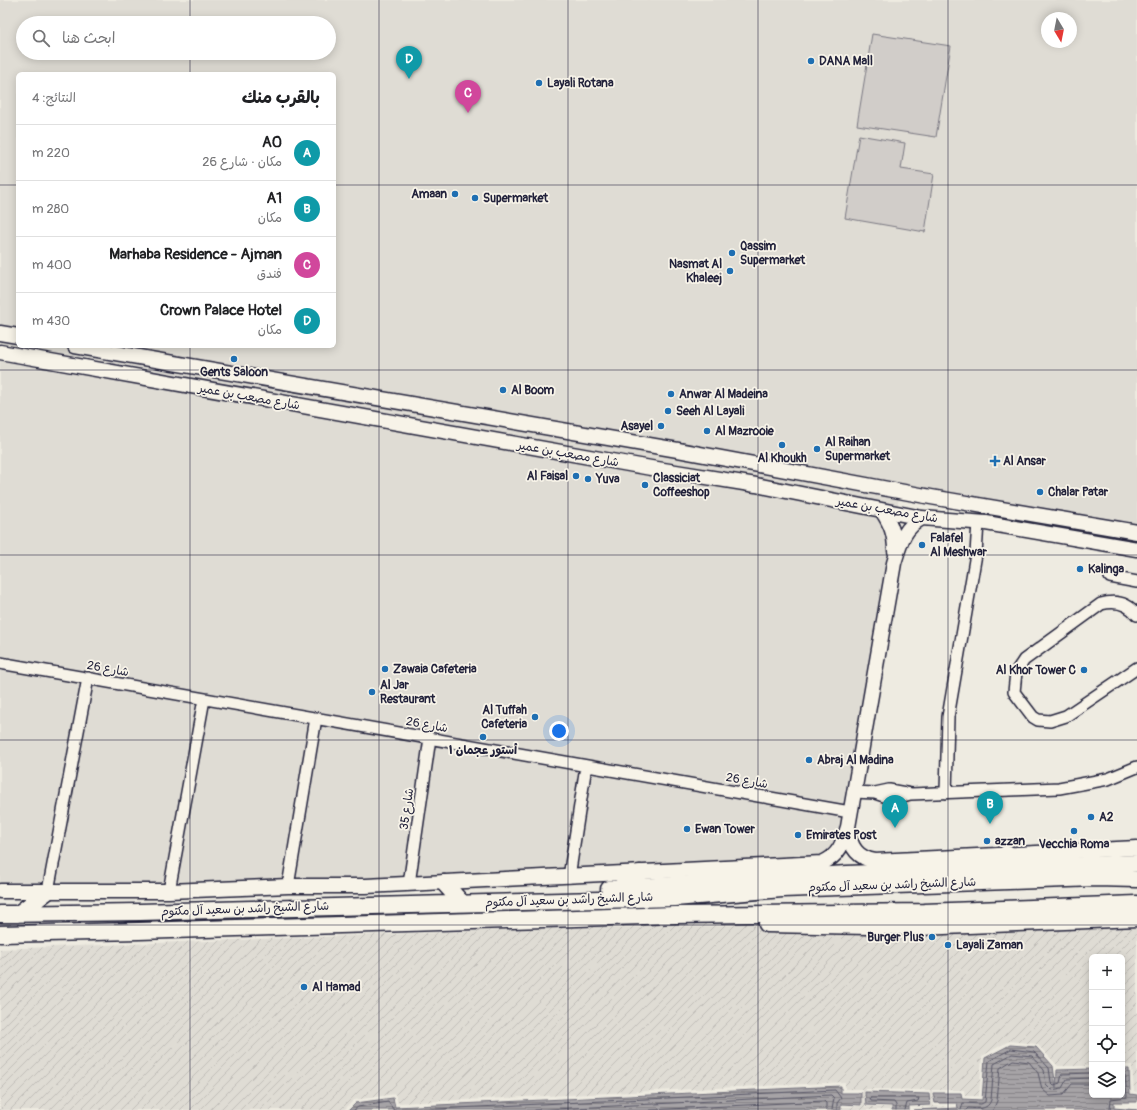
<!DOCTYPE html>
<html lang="ar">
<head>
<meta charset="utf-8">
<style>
  :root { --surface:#fff; --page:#f6f6f6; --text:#202124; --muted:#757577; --line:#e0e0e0; --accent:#1f6fb2 }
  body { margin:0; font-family:Pangolin,"Playpen Sans Arabic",sans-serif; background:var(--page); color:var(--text); direction:rtl }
  .controls { position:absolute; right:12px; bottom:12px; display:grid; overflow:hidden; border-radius:6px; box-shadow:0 2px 10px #0003 }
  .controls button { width:36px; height:36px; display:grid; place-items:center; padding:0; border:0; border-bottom:1px solid var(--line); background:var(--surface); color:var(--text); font:20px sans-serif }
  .compass { position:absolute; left:1041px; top:12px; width:36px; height:36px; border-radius:50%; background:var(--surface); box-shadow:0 2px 10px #0003; rotate:170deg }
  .you { position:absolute; left:559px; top:731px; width:14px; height:14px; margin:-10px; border:3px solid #fff; border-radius:50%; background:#1a73e8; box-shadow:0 0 0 6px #1a73e833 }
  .badge { display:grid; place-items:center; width:26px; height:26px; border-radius:50%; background:var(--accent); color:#fff; font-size:13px; font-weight:700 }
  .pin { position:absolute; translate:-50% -33px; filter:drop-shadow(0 1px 2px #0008) }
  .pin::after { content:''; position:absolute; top:21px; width:14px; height:12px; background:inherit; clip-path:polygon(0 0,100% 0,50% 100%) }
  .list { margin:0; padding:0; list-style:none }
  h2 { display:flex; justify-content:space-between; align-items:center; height:52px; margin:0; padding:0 16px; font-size:17px }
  h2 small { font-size:13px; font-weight:400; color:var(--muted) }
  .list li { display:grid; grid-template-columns:26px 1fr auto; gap:12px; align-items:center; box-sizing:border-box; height:56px; padding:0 16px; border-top:1px solid var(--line) }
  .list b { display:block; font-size:15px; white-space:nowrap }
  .list p { margin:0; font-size:13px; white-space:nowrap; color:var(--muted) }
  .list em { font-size:13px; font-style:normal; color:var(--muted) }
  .icon { flex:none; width:22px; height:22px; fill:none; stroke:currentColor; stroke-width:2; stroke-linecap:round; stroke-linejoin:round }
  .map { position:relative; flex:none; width:1137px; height:1110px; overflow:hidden; direction:ltr }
  .search { position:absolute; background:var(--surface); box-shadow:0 2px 10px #0003; left:16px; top:16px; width:320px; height:44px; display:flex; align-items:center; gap:10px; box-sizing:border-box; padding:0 14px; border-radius:22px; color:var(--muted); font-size:15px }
  .panel { position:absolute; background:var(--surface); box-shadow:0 2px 10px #0003; left:16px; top:72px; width:320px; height:276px; border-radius:6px; direction:rtl }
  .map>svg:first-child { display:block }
  .built { fill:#dfdcd4; fill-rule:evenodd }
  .industrial { fill:url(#industrial-furrows) }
  .green { fill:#d1cdc9; stroke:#7a7882 }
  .water { fill:url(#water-rules); stroke:#716f7b }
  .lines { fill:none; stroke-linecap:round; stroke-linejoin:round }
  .shore { stroke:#575666; stroke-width:1 }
  .minor-casing { stroke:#22223b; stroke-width:14 }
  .tertiary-casing { stroke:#22223b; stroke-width:17 }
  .secondary-casing { stroke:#22223b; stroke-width:19 }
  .minor { stroke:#f7f3e8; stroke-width:11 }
  .tertiary { stroke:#f7f3e8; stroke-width:14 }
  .secondary { stroke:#f7f3e8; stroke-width:16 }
  .grid { fill:none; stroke:#22223b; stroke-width:1; stroke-opacity:0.55 }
  .poi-dot { fill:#1f6fb2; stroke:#f7f3e8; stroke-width:1.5 }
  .labels { text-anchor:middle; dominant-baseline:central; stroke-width:3.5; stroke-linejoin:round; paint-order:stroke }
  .poi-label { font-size:12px; font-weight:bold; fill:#22223b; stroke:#f7f3e8; text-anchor:start }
  .street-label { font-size:12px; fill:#22223b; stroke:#f7f3e8 }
</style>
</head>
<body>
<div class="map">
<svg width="1137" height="1110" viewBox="0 0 1137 1110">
  <defs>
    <pattern id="industrial-furrows" width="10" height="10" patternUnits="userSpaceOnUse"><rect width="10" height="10" fill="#dfdcd4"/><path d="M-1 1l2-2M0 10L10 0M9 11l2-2" fill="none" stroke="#bfbcb7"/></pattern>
    <pattern id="water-rules" width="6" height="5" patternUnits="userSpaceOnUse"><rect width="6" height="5" fill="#a6a3a6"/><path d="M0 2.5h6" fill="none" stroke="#878488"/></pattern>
  </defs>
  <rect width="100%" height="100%" fill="#eeebe1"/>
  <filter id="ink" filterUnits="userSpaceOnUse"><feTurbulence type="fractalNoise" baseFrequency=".025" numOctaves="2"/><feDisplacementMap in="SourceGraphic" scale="8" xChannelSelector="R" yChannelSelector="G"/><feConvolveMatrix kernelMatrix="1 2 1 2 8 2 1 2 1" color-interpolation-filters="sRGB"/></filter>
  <g filter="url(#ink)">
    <path class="built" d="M0 0H1137V524L901 485 842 858 484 890 0 896ZM1047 18H1071V42H1047ZM23 23H329V53H23ZM18 74H334V346H18Z"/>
    <path class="industrial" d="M1083 908 1137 909V1092L1134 1091 1132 1065H1122V957H1092V1066H1058L1037 1044 1009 1041 982 1056 979 1096H965L964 1090H932L934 1106 953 1107 912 1108 931 1106 930 1090 865 1089V1107H891L890 1110H842V1107L862 1106V1089H845V1082L398 1103 395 1094 354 1100 344 1110H0V949Z"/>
    <path class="green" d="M872 34 951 46 936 137 857 125Z
      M859 135 905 143 901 169 934 174 925 232 845 218Z"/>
    <path class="water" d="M1010 1045 1036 1047 1053 1066 1056 1088 1057 1070 1092 1069V1095H1122V1069H1129L1130 1094 1137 1095V1102H1114V1108L1137 1110H914L958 1108 957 1103H935L933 1093H961L962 1099 982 1100 985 1058Z
      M841 1086V1093H861V1105L841 1104V1110H349L356 1103 393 1098 395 1107Z
      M865 1092 929 1094 930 1105 909 1106V1110H892V1106L866 1105Z"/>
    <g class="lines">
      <path class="shore" d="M354 1110 358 1107 388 1102 394 1110
        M415 1110 835 1090 841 1098 837 1103V1110
        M535 1110 831 1095 834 1098 832 1110
        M650 1110 824 1101 826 1103V1110
        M896 1110V1105L894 1102 871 1101 870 1098H919L918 1101 907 1103 905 1110
        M961 1110 963 1103 981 1104 985 1102 989 1061 1011 1049 1034 1052 1049 1068 1051 1082 1054 1085 1060 1083 1062 1074 1092 1073
        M966 1110 968 1108C978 1109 988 1110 991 1100L994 1064 1012 1054 1032 1056 1044 1070 1046 1084 1052 1090 1062 1088 1067 1079 1092 1078
        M993 1110 997 1101 1000 1068 1013 1060 1029 1062 1038 1073 1042 1089 1050 1096 1063 1095 1072 1084H1092
        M1110 1110 1111 1099 1127 1097 1125 1075 1122 1073"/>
      <g class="minor-casing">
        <path id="minor" d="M1110 577 1137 582
          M1137 615C1128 603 1116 600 1101 604L1024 660 1016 672 1014 692 1033 717 1038 720 1050 721 1066 716 1137 668
          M0 663 850 812
          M854 792 875 793 889 790 911 794 1059 788 1108 779 1137 767
          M875 793 893 799 910 794
          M946 793 948 717 976 554 978 522
          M569 877 586 766
          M409 884 430 738
          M288 886 316 718
          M48 891 88 678
          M169 891 204 699"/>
      </g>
      <g class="tertiary-casing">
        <path id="tertiary" d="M0 333 18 336
          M75 346 678 450 931 497 1137 532
          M0 352 651 468 756 485 922 518 986 523 1137 549
          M882 511C891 524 895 535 895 551
          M848 829C850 847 857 858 875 861L1137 848
          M0 891H169L288 886H366L822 863C839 856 843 843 848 827L894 563C900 544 903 528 922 518"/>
      </g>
      <g class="secondary-casing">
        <path id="secondary" d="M1007 853 1020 868
          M444 883 462 903
          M619 888 640 873
          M609 889 847 874 1137 863
          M0 914 140 912 675 898 782 889 1096 878 1137 879
          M18 914 48 891
          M767 924 920 927 1137 918
          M0 934 139 931 676 915 924 912 1137 904"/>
      </g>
      <use href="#minor" class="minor"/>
      <use href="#tertiary" class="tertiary"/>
      <use href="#secondary" class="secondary"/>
    </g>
  </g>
  <path class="grid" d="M190 0V23M379 0V1110M568 0V1110M758 0V1110M948 0V1110M190 53V74M0 185H18M334 185H1137M190 346V1110M0 370H1137M0 555H1137M0 740H1137M0 925H1137"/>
  <g class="poi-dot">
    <circle cx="811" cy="61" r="4"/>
    <circle cx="539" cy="83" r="4"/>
    <circle cx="455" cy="194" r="4"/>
    <circle cx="475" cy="198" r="4"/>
    <circle cx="732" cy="253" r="4"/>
    <circle cx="730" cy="271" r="4"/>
    <circle cx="234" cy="359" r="4"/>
    <circle cx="503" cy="390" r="4"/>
    <circle cx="671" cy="394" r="4"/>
    <circle cx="668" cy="411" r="4"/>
    <circle cx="661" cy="426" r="4"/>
    <circle cx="707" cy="431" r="4"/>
    <circle cx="782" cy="445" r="4"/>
    <circle cx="817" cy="449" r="4"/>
    <path d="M993 455h4v4h4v4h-4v4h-4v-4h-4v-4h4z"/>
    <circle cx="576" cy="476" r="4"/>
    <circle cx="588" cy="479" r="4"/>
    <circle cx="645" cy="485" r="4"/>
    <circle cx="1040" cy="492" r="4"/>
    <circle cx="922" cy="545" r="4"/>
    <circle cx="1080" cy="569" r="4"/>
    <circle cx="385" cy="669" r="4"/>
    <circle cx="1084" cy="670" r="4"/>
    <circle cx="372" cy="692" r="4"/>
    <circle cx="535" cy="717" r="4"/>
    <circle cx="483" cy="737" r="4"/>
    <circle cx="809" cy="760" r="4"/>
    <circle cx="1091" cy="817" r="4"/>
    <circle cx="687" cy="829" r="4"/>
    <circle cx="1074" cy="831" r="4"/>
    <circle cx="798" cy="835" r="4"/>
    <circle cx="987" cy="841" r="4"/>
    <circle cx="932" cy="937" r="4"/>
    <circle cx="948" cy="945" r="4"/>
    <circle cx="304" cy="987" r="4"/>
  </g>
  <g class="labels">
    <g class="poi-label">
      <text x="819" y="61">DANA Mall</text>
      <text x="547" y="83">Layali Rotana</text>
      <text x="447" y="194" text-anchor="end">Amaan</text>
      <text x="483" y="198">Supermarket</text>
      <text x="740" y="246">Qassim<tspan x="740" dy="14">Supermarket</tspan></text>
      <text x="722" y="264" text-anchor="end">Nasmat Al<tspan x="722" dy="14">Khaleej</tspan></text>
      <text x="234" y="372" text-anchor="middle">Gents Saloon</text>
      <text x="511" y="390">Al Boom</text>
      <text x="679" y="394">Anwar Al Madeina</text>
      <text x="676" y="411">Seeh Al Layali</text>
      <text x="653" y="426" text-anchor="end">Asayel</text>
      <text x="715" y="431">Al Mazrooie</text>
      <text x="825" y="442">Al Raihan<tspan x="825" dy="14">Supermarket</tspan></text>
      <text x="782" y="458" text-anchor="middle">Al Khoukh</text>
      <text x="1003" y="461">Al Ansar</text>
      <text x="568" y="476" text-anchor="end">Al Faisal</text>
      <text x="653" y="478">Classiciat<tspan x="653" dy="14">Coffeeshop</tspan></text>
      <text x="596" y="479">Yuva</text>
      <text x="1048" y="492">Chalar Patar</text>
      <text x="930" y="538">Falafel<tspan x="930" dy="14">Al Meshwar</tspan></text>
      <text x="1088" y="569">Kalinga</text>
      <text x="393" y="669">Zawaia Cafeteria</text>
      <text x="1076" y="670" text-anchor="end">Al Khor Tower C</text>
      <text x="380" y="685">Al Jar<tspan x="380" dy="14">Restaurant</tspan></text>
      <text x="527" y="710" text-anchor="end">Al Tuffah<tspan x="527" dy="14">Cafeteria</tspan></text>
      <text x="483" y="750" text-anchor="middle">أستور عجمان ١</text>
      <text x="817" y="760">Abraj Al Madina</text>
      <text x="1099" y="817">A2</text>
      <text x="695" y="829">Ewan Tower</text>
      <text x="806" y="835">Emirates Post</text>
      <text x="995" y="841">azzan</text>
      <text x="1074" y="844" text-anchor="middle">Vecchia Roma</text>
      <text x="924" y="937" text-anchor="end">Burger Plus</text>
      <text x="956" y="945">Layali Zaman</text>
      <text x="312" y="987">Al Hamad</text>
    </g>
    <g class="street-label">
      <text transform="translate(249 397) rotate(10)">شارع مصعب بن عمير</text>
      <text transform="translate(568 454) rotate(10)">شارع مصعب بن عمير</text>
      <text transform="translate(887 510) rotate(10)">شارع مصعب بن عمير</text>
      <text transform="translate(108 669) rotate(10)">شارع 26</text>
      <text transform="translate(427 725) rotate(10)">شارع 26</text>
      <text transform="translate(747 781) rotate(10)">شارع 26</text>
      <text transform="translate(407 809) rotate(-82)">شارع 35</text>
      <text transform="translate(892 885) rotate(-2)">شارع الشيخ راشد بن سعيد آل مكتوم</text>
      <text transform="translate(569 900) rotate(-2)">شارع الشيخ راشد بن سعيد آل مكتوم</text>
      <text transform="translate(245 909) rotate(-2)">شارع الشيخ راشد بن سعيد آل مكتوم</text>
    </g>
  </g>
</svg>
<div class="controls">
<button>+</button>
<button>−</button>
<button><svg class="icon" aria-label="locate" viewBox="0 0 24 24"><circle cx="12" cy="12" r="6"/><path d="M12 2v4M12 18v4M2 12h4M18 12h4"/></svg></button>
<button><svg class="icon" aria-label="layers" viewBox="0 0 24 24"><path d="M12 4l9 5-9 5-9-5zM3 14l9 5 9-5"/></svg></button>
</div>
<svg class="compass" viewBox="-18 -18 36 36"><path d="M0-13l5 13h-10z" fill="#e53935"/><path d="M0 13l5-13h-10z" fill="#757577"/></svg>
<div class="you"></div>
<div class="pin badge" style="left:895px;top:828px;background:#0f9aa8">A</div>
<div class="pin badge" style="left:990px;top:824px;background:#0f9aa8">B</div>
<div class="pin badge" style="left:468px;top:113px;background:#d1479c">C</div>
<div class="pin badge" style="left:409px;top:79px;background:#0f9aa8">D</div>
<div class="search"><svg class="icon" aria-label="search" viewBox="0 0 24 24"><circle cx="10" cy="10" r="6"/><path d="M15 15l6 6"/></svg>ابحث هنا</div>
<section class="panel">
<h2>بالقرب منك<small>النتائج: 4</small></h2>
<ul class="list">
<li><span class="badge" style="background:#0f9aa8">A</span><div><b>A0</b><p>مكان · شارع 26</p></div><em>220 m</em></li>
<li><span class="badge" style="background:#0f9aa8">B</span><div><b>A1</b><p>مكان</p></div><em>280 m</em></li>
<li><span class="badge" style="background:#d1479c">C</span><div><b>Marhaba Residence - Ajman</b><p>فندق</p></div><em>400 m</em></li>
<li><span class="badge" style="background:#0f9aa8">D</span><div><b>Crown Palace Hotel</b><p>مكان</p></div><em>430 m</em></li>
</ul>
</section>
</div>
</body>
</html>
